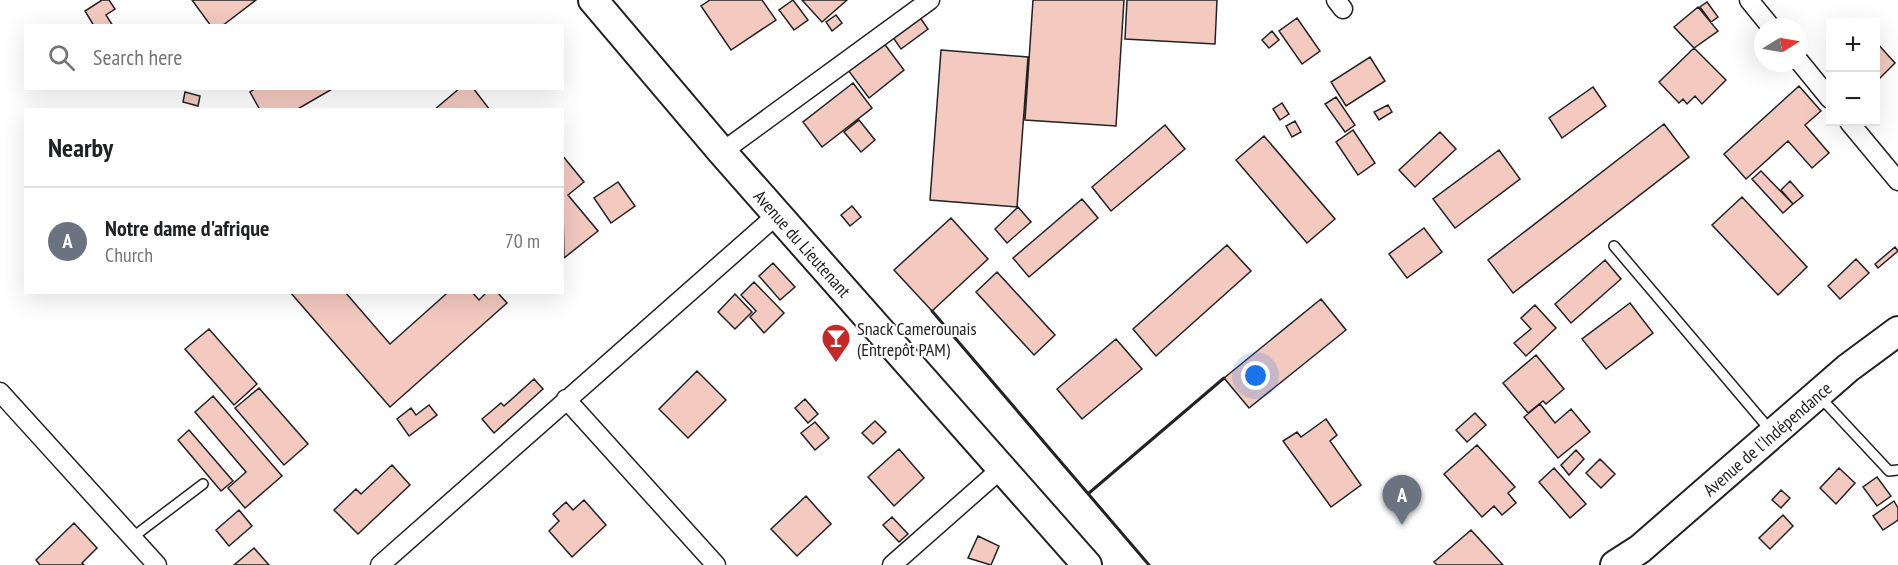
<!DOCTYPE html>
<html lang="en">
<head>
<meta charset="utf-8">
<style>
  :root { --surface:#fff; --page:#f2f2f2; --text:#202124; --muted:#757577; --line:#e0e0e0; --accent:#db2777 }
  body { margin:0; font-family:"PT Sans Narrow",sans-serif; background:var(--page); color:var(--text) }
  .controls { position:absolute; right:18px; top:18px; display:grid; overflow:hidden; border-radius:0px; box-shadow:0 6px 24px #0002 }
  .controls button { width:54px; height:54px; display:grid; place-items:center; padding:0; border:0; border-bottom:2px solid var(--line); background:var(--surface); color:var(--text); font:30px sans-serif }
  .compass { position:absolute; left:1754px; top:18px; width:54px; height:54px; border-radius:50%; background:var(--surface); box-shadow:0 6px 24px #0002; rotate:79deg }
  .you { position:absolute; left:1256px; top:376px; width:21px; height:21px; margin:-15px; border:4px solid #fff; border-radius:50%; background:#1a73e8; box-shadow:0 0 0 9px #1a73e833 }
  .badge { display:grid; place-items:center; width:39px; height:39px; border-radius:50%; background:var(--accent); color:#fff; font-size:20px; font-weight:700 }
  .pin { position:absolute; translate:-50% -50px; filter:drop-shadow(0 2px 3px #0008) }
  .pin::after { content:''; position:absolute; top:32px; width:21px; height:18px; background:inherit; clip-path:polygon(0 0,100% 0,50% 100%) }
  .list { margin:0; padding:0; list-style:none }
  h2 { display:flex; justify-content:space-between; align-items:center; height:78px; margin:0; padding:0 24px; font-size:26px }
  h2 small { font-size:20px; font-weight:400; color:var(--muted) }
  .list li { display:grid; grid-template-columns:39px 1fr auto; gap:18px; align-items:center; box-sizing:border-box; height:108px; padding:0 24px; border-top:2px solid var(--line) }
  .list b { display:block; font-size:22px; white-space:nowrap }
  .list p { margin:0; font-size:20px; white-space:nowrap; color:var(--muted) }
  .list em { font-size:20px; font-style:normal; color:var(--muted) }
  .icon { flex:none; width:33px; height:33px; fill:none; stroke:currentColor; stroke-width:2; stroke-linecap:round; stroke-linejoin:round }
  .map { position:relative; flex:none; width:1898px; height:565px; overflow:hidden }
  .search { position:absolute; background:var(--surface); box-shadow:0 6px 24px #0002; left:24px; top:24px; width:540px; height:66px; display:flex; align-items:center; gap:15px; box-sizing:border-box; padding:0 21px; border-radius:0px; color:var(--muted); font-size:22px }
  .panel { position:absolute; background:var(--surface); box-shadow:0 6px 24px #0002; left:24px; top:108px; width:540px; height:186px; border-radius:0px }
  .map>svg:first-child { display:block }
  .building { fill:#f3c9c0; stroke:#222; stroke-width:1.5 }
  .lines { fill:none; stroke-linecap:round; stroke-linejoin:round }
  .service-casing { stroke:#222; stroke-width:12 }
  .minor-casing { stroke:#222; stroke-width:21 }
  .primary-casing { stroke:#222; stroke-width:32 }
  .service { stroke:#fff; stroke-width:9 }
  .minor { stroke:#fff; stroke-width:18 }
  .primary { stroke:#fff; stroke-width:28 }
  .wall { stroke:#222; stroke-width:3 }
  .labels { text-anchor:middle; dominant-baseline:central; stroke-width:4.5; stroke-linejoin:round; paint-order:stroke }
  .street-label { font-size:18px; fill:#222; stroke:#fff }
  .poi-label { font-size:18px; fill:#222; stroke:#fff; text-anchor:start }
</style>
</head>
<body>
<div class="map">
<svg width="1898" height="565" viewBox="0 0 1898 565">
  <rect width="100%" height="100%" fill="#fff"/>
  <path class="building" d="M102 0H109L115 9 106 15 113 26H94L85 11Z
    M192 0H256L222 26H211Z
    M710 0H762L776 20 731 50 701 6Z
    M793 0 808 20 794 30 779 10Z
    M802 0H847L822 22Z
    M1033 0H1124L1116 126 1025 120Z
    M1127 0H1217L1215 44 1125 39Z
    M1707 2 1718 17 1711 22 1700 7Z
    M1698 7 1718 31 1694 48 1674 27Z
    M836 15 842 23 832 31 826 22Z
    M919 16 928 29 901 49 892 36Z
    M1297 18 1320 51 1302 64 1279 31Z
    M1272 31 1279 40 1269 48 1262 40Z
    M883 42 904 70 869 98 848 70Z
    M1876 42 1895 63 1876 82Z
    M1694 48 1726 80 1702 104 1695 96 1687 104 1683 99 1679 103 1659 82Z
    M941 50 1028 57 1017 207 930 200Z
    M1370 57 1385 81 1346 106 1331 82Z
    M853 83 872 108 822 147 803 122Z
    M1799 86 1821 111 1805 125 1829 153 1812 168 1788 141 1746 179 1724 154Z
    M1593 87 1606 106 1562 138 1549 118Z
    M256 88H334L296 110H260L250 92Z
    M460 88H473L490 110H434Z
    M185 92 200 96 198 106 183 102Z
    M1336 97 1355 125 1345 132 1325 104Z
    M1282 103 1289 114 1280 120 1273 109Z
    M1388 105 1392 112 1379 120 1374 112Z
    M859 120 875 140 861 152 844 132Z
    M1295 121 1301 132 1292 137 1286 126Z
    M1664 124 1689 157 1513 293 1488 260Z
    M1165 125 1185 149 1111 211 1092 187Z
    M1353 130 1375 163 1358 175 1336 142Z
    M1440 132 1456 149 1415 187 1399 170Z
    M1264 136 1335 219 1307 243 1236 160Z
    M1499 150 1520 179 1455 228 1433 199Z
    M562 155 584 182 568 195 598 231 564 258Z
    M1761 171 1793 204 1783 213 1752 179Z
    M1790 181 1803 196 1793 204 1781 190Z
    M618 182 635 206 611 223 594 198Z
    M1742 197 1807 267 1778 295 1712 225Z
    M1082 199 1098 218 1029 277 1013 258Z
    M852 206 861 217 850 226 841 215Z
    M1018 207 1031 222 1007 243 995 229Z
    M951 218 988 259 932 311 894 270Z
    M1424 228 1442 252 1407 278 1389 254Z
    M1227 245 1251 271 1156 356 1133 329Z
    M1895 247 1898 251 1878 268 1875 264Z
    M1856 259 1869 273 1840 299 1828 286Z
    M1605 260 1621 279 1571 323 1555 304Z
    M773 263 795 287 780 300 759 276Z
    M997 272 1055 335 1034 355 976 292Z
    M754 282 784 313 764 333 750 317 756 311 741 295Z
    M290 292H345L390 344 446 294 444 292H472L479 300 487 292H497L507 303 390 407Z
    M735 294 752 312 735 329 718 312Z
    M1321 299 1346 330 1249 408 1224 378Z
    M1630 303 1653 333 1606 369 1582 339Z
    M1535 305 1556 328 1526 356 1514 343 1531 329 1521 318Z
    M209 329 257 384 234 405 185 349Z
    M1116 339 1142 369 1082 419 1057 389Z
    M1536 355 1564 389 1546 404 1543 401 1528 413 1503 383Z
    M697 371 726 400 688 438 659 409Z
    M534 379 543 389 494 433 482 419 501 403 504 406Z
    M259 388 308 444 284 465 235 408Z
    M213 396 282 476 245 508 228 488 246 472 195 412Z
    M805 399 818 414 808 423 795 408Z
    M1540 404 1555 423 1571 409 1590 432 1558 458 1524 417Z
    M429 405 437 415 409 436 397 419 411 408 416 415Z
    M1475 413 1486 425 1467 442 1456 430Z
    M1326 419 1337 435 1330 441 1361 485 1331 507 1283 441 1297 432 1301 437Z
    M875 421 886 432 873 444 862 433Z
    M815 422 829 438 815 450 801 433Z
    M189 430 233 481 221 491 178 440Z
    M1477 445 1515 487 1508 493 1516 503 1502 515 1494 506 1482 517 1444 474Z
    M899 449 924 478 894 506 868 477Z
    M1576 450 1584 459 1569 475 1561 465Z
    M1600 459 1615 474 1601 488 1586 473Z
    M392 465 410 485 358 534 334 510 356 489 361 494Z
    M1554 468 1586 504 1570 518 1539 482Z
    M1839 468 1855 483 1836 504 1820 488Z
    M1877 477 1891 496 1877 506 1863 487Z
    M1781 490 1790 498 1781 508 1772 500Z
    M806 496 831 524 797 556 771 529Z
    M584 500 606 525 572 557 549 531 559 521 553 514 566 502 573 510Z
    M1894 501 1898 508V520L1883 530 1873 516Z
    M239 510 252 526 229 546 216 530Z
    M1783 515 1793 526 1770 549 1759 538Z
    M892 517 908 534 899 542 883 525Z
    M74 523 97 548 82 563 84 565H40L36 560Z
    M1471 530 1503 565H1437L1434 562Z
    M978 536 999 546 991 565 968 558Z
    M254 548 269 565H234Z"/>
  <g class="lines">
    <g class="service-casing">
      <path id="service" d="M1614 246 1771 431
        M1819 396 1889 471 1898 470
        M133 537 203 484"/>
    </g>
    <g class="minor-casing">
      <path id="minor" d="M1336 0 1343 9
        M1749 0 1771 27
        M1799 61 1830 99
        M1849 122 1898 181
        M722 152 930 0
        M0 392 157 565
        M566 399 716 565
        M380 565 779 213
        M892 565 1002 468"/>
    </g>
    <g class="primary-casing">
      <g id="primary">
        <path id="s1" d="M593 0 722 152 1087 565"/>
        <path id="s2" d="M1615 565 1640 549 1848 368 1898 331"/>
      </g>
    </g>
    <use href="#service" class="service"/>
    <use href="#minor" class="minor"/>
    <use href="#primary" class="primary"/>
    <path class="wall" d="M932 311 1149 565
      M1089 493 1224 378"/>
  </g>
  <defs>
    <g id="bar-pin" transform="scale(1.5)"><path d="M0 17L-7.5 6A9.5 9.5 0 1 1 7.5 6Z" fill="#c62828" stroke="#fff"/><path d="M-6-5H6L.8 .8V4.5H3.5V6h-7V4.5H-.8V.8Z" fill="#fff"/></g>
  </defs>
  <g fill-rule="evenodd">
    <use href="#bar-pin" x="836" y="338"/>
  </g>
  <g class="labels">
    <g class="street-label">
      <text stroke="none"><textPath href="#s1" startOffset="321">Avenue du Lieutenant</textPath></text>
      <text stroke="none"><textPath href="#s2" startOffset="198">Avenue de l'Indépendance</textPath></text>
    </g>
    <g class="poi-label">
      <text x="857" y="328">Snack Camerounais<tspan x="857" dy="21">(Entrepôt PAM)</tspan></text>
    </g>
  </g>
</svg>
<div class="controls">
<button>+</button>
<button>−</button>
</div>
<svg class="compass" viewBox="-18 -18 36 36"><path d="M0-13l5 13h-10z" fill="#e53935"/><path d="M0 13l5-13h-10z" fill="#757577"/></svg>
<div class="you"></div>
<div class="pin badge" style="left:1402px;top:525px;background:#6b7280">A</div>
<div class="search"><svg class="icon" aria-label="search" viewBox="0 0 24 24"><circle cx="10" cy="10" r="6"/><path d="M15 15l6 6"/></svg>Search here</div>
<section class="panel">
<h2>Nearby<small></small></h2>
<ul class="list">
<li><span class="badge" style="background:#6b7280">A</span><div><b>Notre dame d'afrique</b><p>Church</p></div><em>70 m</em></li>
</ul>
</section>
</div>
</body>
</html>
